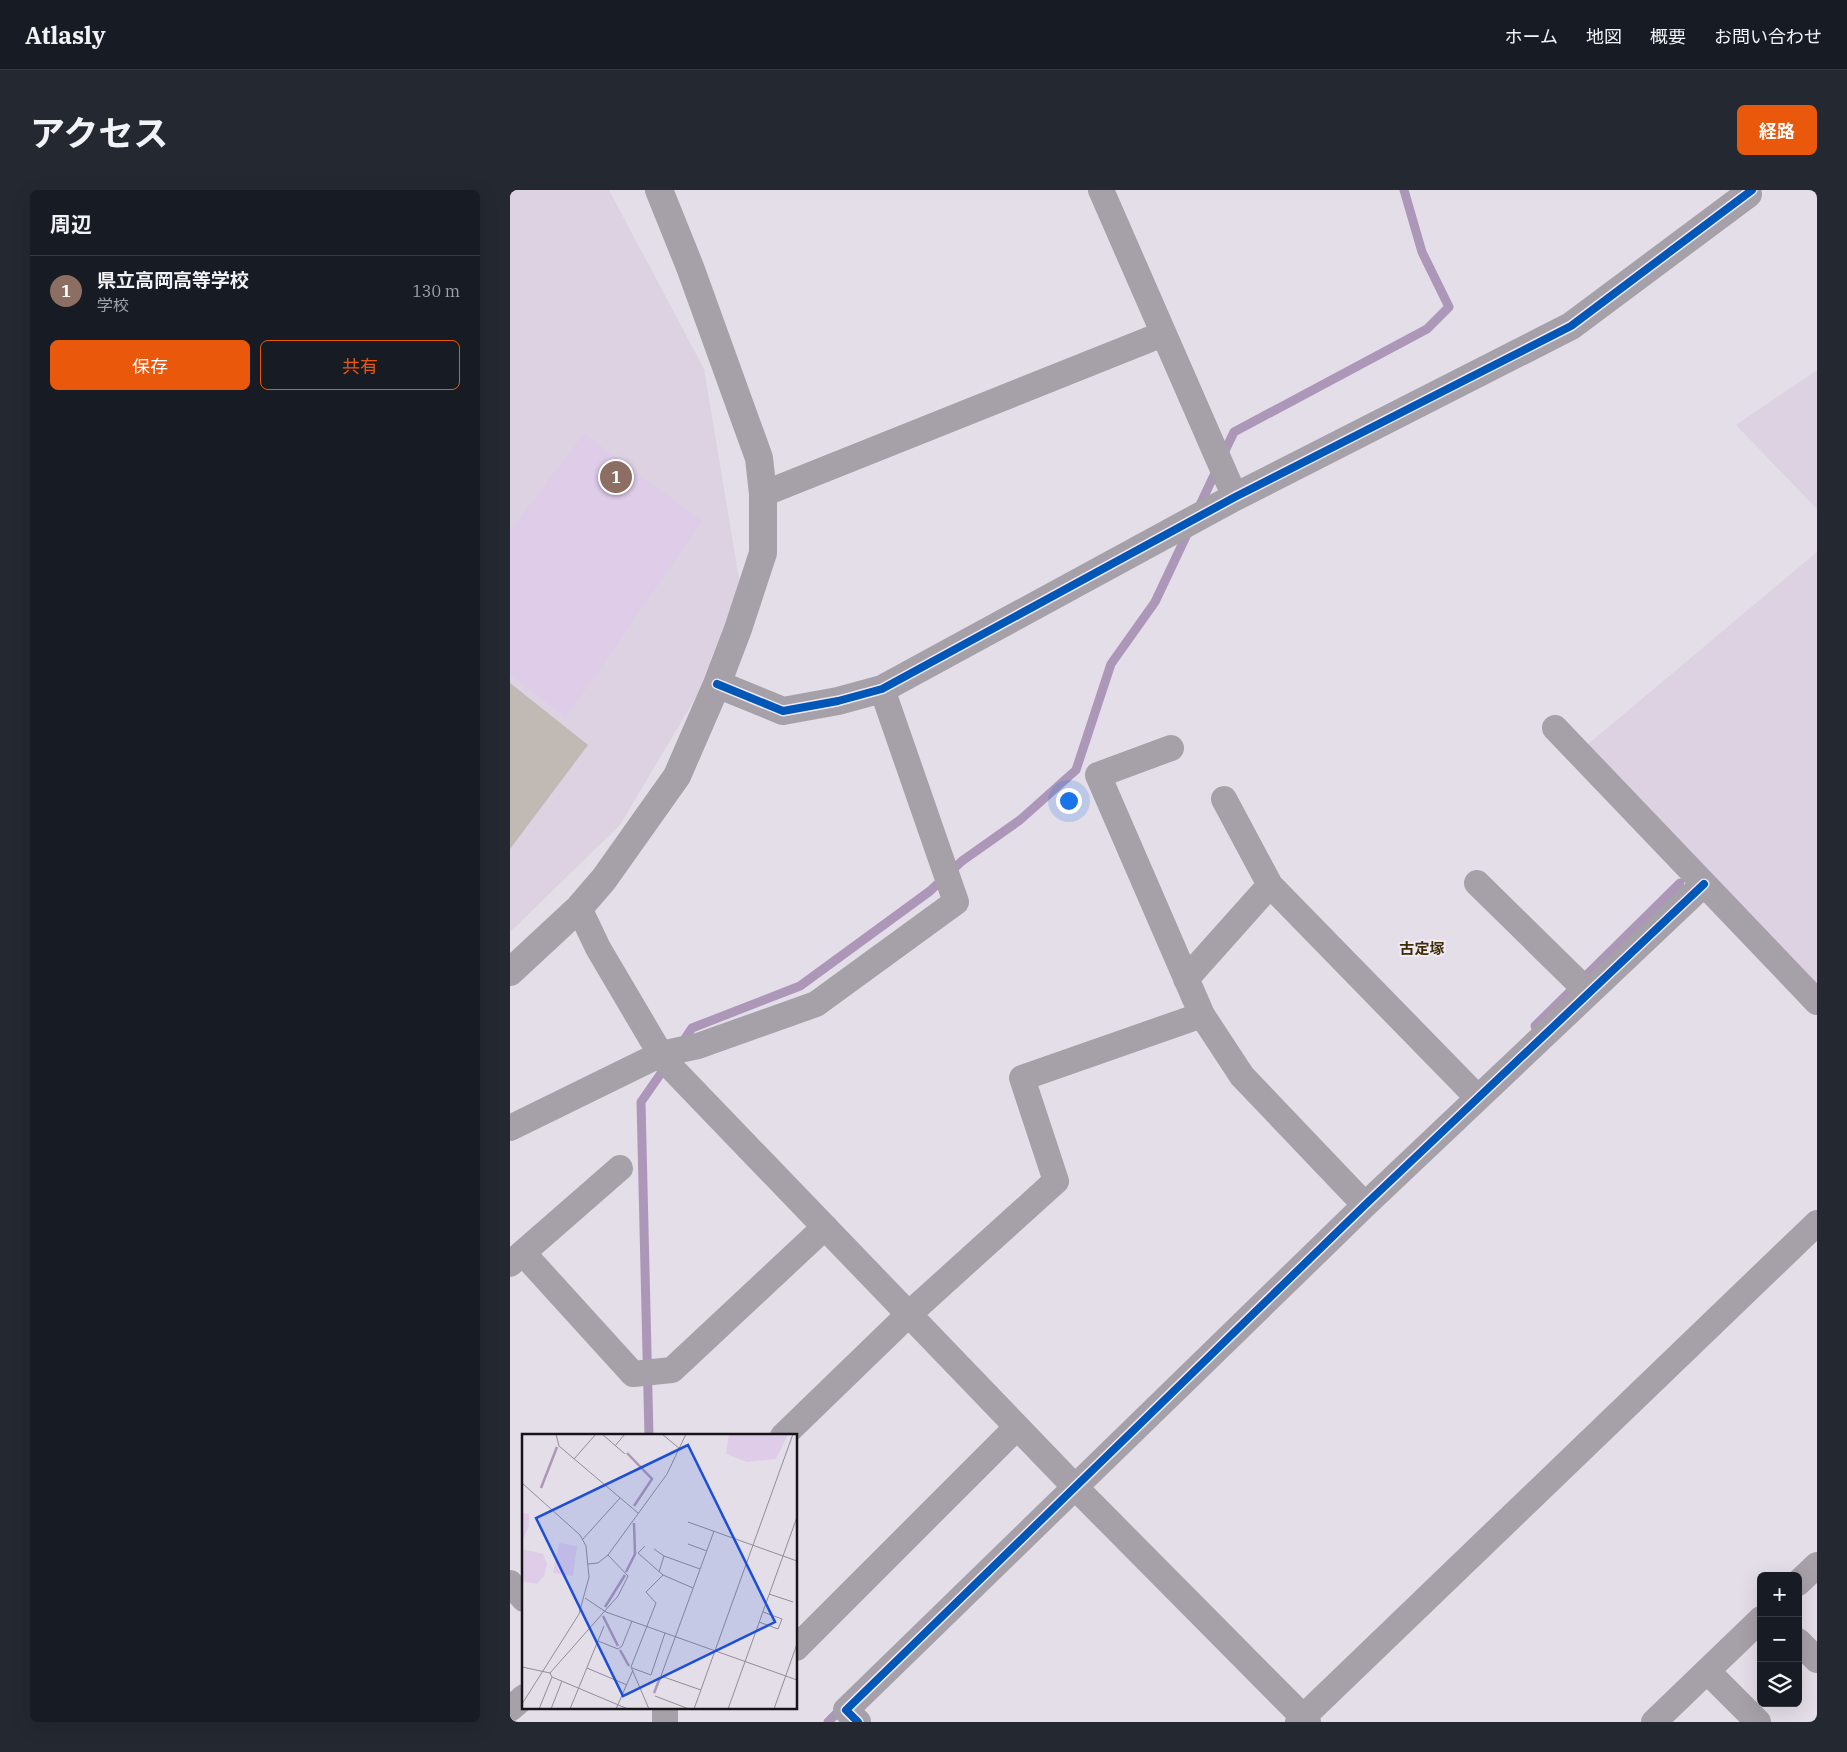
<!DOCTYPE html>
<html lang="ja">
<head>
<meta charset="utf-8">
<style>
  :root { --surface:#171b24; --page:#242831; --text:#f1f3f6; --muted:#9ea1a6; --line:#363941; --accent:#ea580c }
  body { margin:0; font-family:"IBM Plex Serif","Noto Sans JP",serif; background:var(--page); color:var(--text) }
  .controls { position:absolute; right:15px; bottom:15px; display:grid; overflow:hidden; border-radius:8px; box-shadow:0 5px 20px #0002 }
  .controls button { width:45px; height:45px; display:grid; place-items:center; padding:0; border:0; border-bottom:1px solid var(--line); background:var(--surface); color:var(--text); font:25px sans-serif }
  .you { position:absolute; left:558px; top:610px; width:18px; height:18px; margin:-12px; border:4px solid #fff; border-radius:50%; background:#1a73e8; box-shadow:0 0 0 8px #1a73e833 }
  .badge { display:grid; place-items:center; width:32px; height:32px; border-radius:50%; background:var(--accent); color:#fff; font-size:16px; font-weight:700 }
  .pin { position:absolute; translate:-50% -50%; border:2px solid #fff; box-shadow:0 1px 5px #0006 }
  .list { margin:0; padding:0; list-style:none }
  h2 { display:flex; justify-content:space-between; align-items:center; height:65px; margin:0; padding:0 20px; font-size:21px }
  h2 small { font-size:16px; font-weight:400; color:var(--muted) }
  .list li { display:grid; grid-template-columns:32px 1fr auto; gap:15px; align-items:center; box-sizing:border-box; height:70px; padding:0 20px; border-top:1px solid var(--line) }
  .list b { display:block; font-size:19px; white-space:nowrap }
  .list p { margin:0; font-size:16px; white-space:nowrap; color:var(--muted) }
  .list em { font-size:16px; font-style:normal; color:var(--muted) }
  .actions { display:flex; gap:10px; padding:15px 20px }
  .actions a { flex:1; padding:11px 0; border:1px solid var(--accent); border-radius:8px; text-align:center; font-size:18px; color:var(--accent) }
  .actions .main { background:var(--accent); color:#fff }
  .icon { flex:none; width:28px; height:28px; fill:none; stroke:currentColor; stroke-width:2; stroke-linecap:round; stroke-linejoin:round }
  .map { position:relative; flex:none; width:1307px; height:1532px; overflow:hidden; border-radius:8px }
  header { display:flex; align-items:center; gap:30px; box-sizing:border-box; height:70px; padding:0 25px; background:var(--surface); border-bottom:1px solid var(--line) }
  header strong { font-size:24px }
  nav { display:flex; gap:28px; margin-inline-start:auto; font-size:18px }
  .intro { display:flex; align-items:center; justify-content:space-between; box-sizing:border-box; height:120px; padding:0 30px }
  h1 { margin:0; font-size:35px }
  .button { padding:12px 22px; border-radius:8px; background:var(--accent); color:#fff; font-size:18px; font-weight:700 }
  main { display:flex; gap:30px; padding:0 30px }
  aside { flex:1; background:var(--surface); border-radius:8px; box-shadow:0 5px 20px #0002 }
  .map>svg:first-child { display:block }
  .built { fill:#dcd2e2 }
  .green { fill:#decce9 }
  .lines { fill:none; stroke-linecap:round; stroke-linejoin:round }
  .stream { stroke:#ac97b8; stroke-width:9 }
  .building { fill:#c0b9b4 }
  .minor { stroke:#a6a1a9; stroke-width:26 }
  .tertiary { stroke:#a6a1a9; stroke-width:28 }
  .cycleway-casing { stroke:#f2e9f8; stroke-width:11 }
  .cycleway { stroke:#0057b8; stroke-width:8 }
  .labels { text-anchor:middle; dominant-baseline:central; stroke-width:4; stroke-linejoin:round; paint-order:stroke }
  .neighbourhood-label { font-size:15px; font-weight:bold; fill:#3d2f04; stroke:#f2e9f8 }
  .inset-river { fill:none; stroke:#ac97b8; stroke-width:2.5 }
  .inset-road { fill:none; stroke:#928d95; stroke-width:1 }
  .view { fill:#1d4ed8; fill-opacity:0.15; stroke:#1d4ed8; stroke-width:2.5 }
  .inset-edge { fill:none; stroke:#171419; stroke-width:2.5 }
</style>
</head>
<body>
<header>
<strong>Atlasly</strong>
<nav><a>ホーム</a><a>地図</a><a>概要</a><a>お問い合わせ</a></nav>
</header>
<div class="intro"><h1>アクセス</h1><a class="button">経路</a></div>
<main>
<aside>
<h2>周辺<small></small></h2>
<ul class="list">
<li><span class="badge" style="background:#8d6e63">1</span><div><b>県立高岡高等学校</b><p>学校</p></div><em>130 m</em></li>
</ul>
<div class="actions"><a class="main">保存</a><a>共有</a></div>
</aside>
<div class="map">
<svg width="1307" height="1532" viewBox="0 0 1307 1532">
  <rect width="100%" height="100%" fill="#e4dee8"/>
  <path class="built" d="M0 0H99L194 179 230 395 186 507 110 635 0 742Z
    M1307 180V319L1226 235Z
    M1307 362V795L1077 555Z"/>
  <path class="green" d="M74 244 192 331 56 527 0 484V341Z"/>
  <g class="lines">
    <path class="stream" d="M712 267 724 242 917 139 939 117 912 62 894 0
      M688 319 707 279
      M1025 836 1170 693
      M172 853 182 838 290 796 420 701 452 671 510 630 566 580 601 474 645 412 679 340
      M139 1246 131 912 156 876
      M318 1532 332 1518"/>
  </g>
  <path class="building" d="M0 493 78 555 0 659Z"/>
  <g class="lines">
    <path class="minor" d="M591 0 725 307
      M253 304 653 144
      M1045 538 1307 812
      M661 558 588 585 692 825 732 886 855 1015
      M714 609 760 695 968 908
      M967 693 1079 803
      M69 718 88 758 154 870 565 1297 798 1532
      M676 789 760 695
      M0 938 151 864 188 856 306 814 446 712 372 499
      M13 1063 123 1184 162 1180 315 1037
      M0 1074 110 978
      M273 1246 399 1124 546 991 512 888 692 825
      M0 1393 14 1409
      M1288 1393 1307 1375
      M1288 1451 1307 1470
      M286 1458 507 1237
      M1197 1481 1248 1532
      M0 1519 14 1507
      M155 1532V1518
      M348 1532 336 1520 855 1015 1194 694
      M788 1532 1307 1033
      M1144 1532 1251 1429"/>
    <path class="tertiary" d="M207 494 273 521 328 511 372 499 725 307 1061 136 1238 4
      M0 782 69 718 94 689 167 586 207 494 228 439 253 363V304L249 268 180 77 149 0"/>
    <g class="cycleway-casing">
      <path id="cycleway" d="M207 494 273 521 328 511 372 499 725 307 1061 136 1242 0
        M348 1532 336 1520 855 1015 1194 694"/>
    </g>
    <use href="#cycleway" class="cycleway"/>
  </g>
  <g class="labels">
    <g class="neighbourhood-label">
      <text x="912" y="758">古定塚</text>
    </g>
  </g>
  <g transform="translate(12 1244)">
    <rect width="275" height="275" fill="#e4dee8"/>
    <path d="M207 0H266L254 25 225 28 204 20ZM0 79 7 80V92L0 107ZM37 109 55 112 51 142 31 139ZM0 115 21 120 25 130 22 142 15 150 0 147Z" fill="#decce9"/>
    <path class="inset-river" d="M105 19 130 45 112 72M19 54 35 13M104 138 113 120 112 89M83 173 103 141M81 182 96 212M98 216 107 232M132 259 138 244"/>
    <path class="inset-road" d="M34 0 37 12 116 79M80 0 103 20M140 0 158 15M93 12 103 0M52 25 74 0M0 49 58 101 64 112 67 143 57 180 0 270M166 88 275 127M61 105 98 64M166 110 185 117M123 112 116 119 141 141 171 154M132 115 142 122 178 135M66 130 76 129 86 121 145 40 164 0M137 138 142 122M247 160 271 168M63 164 84 178 275 246M237 188 256 195 260 185 241 178M76 207 96 215 100 212 110 187M0 233 28 239 30 243 106 275M65 234 105 251M110 234 129 241 143 199M28 239 96 162 106 142 86 121M179 256 139 242 192 97M133 262 167 275M17 275 30 243M29 275 40 247M48 275 82 192M94 275 111 236M127 275 109 233 134 169 124 158 141 141M172 275 271 0M206 275 275 83M252 275 275 210"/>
    <path class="view" d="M166 11 253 188 101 262 14 84Z"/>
    <rect width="275" height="275" class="inset-edge"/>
  </g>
</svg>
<div class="controls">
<button>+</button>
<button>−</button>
<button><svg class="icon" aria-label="layers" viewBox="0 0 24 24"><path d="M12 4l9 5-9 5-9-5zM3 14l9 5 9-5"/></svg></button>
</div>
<div class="you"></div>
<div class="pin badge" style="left:106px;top:287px;background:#8d6e63">1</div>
</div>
</main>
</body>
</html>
